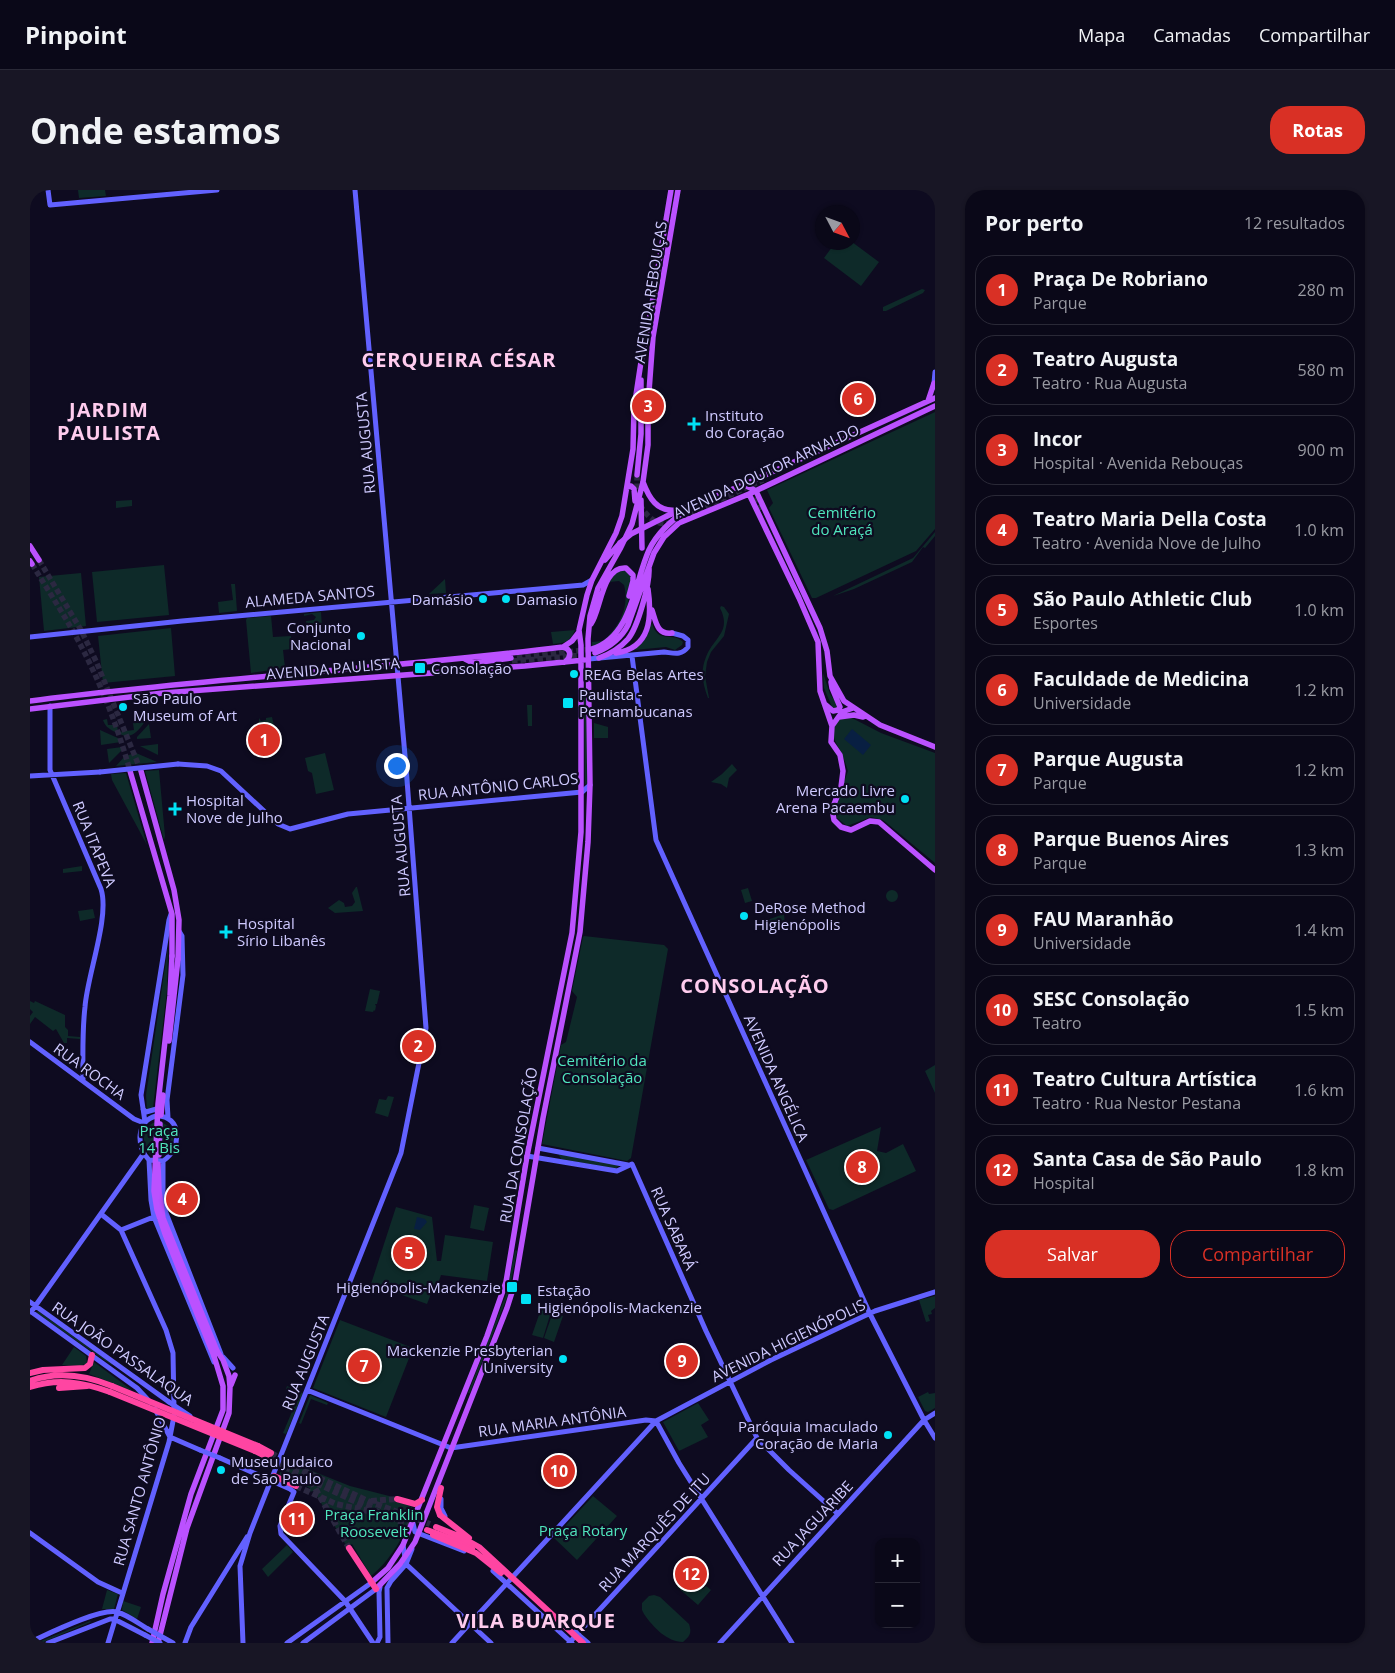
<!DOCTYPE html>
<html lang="pt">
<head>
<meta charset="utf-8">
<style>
  :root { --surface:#0a0818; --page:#181625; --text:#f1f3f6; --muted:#999aa2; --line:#2a2937; --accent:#d93025 }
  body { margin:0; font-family:"Open Sans",sans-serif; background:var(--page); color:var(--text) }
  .controls { position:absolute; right:15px; bottom:15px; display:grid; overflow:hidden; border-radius:10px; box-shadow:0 1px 4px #0004 }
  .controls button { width:45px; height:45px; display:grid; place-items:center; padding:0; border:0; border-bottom:1px solid var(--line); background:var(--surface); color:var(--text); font:25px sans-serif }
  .compass { position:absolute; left:785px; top:15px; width:45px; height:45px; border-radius:50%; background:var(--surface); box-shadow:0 1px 4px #0004; rotate:131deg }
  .you { position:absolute; left:366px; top:575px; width:18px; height:18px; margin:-12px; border:4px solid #fff; border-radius:50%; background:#1a73e8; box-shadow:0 0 0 8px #1a73e833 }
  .badge { display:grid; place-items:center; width:32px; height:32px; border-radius:50%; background:var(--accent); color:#fff; font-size:16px; font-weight:700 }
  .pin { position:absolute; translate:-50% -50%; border:2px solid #fff; box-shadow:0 1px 5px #0006 }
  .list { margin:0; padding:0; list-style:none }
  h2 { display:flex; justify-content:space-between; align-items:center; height:65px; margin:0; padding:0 20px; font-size:21px }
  h2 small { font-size:16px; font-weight:400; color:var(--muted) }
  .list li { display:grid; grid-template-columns:32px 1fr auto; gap:15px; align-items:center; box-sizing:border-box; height:70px; margin:0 10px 10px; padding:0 10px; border:1px solid var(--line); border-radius:20px }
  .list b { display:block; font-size:19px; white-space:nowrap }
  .list p { margin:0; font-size:16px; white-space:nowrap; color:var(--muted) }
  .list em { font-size:16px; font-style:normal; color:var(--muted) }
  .actions { display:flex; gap:10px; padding:15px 20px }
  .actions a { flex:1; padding:11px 0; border:1px solid var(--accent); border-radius:20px; text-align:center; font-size:18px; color:var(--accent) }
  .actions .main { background:var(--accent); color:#fff }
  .map { position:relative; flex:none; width:905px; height:1453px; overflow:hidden; border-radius:20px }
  header { display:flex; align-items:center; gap:30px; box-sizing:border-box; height:70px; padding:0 25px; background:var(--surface); border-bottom:1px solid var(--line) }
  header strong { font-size:24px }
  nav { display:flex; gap:28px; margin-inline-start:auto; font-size:18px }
  .intro { display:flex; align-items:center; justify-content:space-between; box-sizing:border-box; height:120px; padding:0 30px }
  h1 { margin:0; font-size:35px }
  .button { padding:12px 22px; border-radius:20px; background:var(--accent); color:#fff; font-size:18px; font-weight:700 }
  main { display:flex; gap:30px; padding:0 30px }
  aside { flex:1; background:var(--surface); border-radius:20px; box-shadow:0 1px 4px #0004 }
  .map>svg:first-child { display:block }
  .green { fill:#0e2a29 }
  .water { fill:#081f42 }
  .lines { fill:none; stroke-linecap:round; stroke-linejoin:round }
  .primary-tunnel { stroke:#2b2841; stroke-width:5.5; stroke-dasharray:5.5 3; stroke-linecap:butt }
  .highway-tunnel { stroke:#2b2841; stroke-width:6; stroke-dasharray:6 3; stroke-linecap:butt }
  .secondary { stroke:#6261ff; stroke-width:5 }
  .primary { stroke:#bb51ff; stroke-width:5.5 }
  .highway { stroke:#ff45a2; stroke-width:6 }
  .secondary-bridge { stroke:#6261ff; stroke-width:5 }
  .primary-bridge { stroke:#bb51ff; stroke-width:5.5 }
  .highway-bridge { stroke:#ff45a2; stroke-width:6 }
  .poi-dot { fill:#00e2f5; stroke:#0e0b20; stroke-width:2 }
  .labels { text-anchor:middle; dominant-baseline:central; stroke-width:4.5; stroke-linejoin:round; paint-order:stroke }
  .street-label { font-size:15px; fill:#cfcaff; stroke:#0e0b20 }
  .poi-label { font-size:15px; fill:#cfcaff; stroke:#0e0b20; text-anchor:start }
  .park-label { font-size:15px; fill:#50e6bd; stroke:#0e0b20 }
  .district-label { font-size:20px; font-weight:bold; letter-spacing:1px; fill:#fce; stroke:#0e0b20 }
</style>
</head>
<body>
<header>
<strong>Pinpoint</strong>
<nav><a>Mapa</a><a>Camadas</a><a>Compartilhar</a></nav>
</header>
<div class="intro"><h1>Onde estamos</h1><a class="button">Rotas</a></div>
<main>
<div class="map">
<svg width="905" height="1453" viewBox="0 0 905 1453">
  <rect width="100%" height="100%" fill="#0e0b20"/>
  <path class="green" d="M48 0H75L76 6 49 8Z
    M822 52 849 72 831 96 794 68 805 53Z
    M892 99 895 100 893 103 856 121H853V117Z
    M905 222V339L886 361 786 408H782L739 318 743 313 737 300Z
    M102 310V316L86 318V311Z
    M905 342V346L895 358 893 357 882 372 824 399 803 406 883 368Z
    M134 375 139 425 67 432 62 382Z
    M587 381H595L600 384C603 398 597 421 590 434 584 444 575 454 568 463L571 464 563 466 562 452 573 451C589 437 600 417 594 395L589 391 579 392Z
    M51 383 56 436 14 441 9 387Z
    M415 389 416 403 399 404Z
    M201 394H205L207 421 189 423 188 412 203 410Z
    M691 416 694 417 699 424 694 446 681 462 677 472 675 486 679 508H678C673 495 670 481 676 467 684 447 702 442 690 418Z
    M291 422 292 438 277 439 276 431 284 430 286 427 282 424 274 426V424Z
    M241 426 243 447 261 446 262 459 253 460 255 478 221 483 216 430 217 428Z
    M622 433C628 455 643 441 653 452L652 455 645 460 636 457 604 460 616 448Z
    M141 438 145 486 73 493 68 446Z
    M545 440C540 452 535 453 523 454L521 442Z
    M793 483 800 504 809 517 807 520 802 517 794 498Z
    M554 500H556L557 594H555Z
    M497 515H502V536H498Z
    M109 526H114V533C104 547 98 549 83 541 78 538 75 536 73 530L77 529 78 535H87L88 542 104 540 103 533H110Z
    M242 527 244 536 227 538V536L236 535 235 532 229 533V528L231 531 236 530V528Z
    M822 528 851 543 905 563V673L853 630 841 627 817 636 807 628 804 619 818 581C816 575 814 568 811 562 804 549 799 544 809 529Z
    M564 533 578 537V548H564Z
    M119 534 121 548 107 549V547Z
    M70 540 90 549 91 552 71 555Z
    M240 542 242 558 228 559 227 543Z
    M128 554V565L110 556H112Z
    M92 557V560L79 573 77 559Z
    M106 563 127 572 86 576 95 566Z
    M295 563 304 600 286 604 282 583 278 581 275 568Z
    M702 574 707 580 699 588 697 598 691 594 681 592 692 584Z
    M129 580 135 646 134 650 115 581Z
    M96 583 117 655 82 590 81 584Z
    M52 676V681L33 683V679Z
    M326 697H327L333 721 305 723 298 718 309 710 314 713 315 717 322 716 325 712 322 703Z
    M718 698 722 711 715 713 711 700Z
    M856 706a6 6 0 1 1 12 0a6 6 0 1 1-12 0Z
    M63 719 65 728 50 731 48 721Z
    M754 724 755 735 737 730Z
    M554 746 634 755 638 759 601 968 597 971 512 954 531 855 536 852 547 807 542 801 553 747Z
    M138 757 137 800 123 918 117 920 116 905Z
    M340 799 350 801 347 814H345L346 816 345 821 344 820 343 822 335 821Z
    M0 811 4 813 5 811 35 825V837L38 840V846L50 847V849L37 848V853H34L26 839 23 841 5 827 0 834V826L3 822 0 819Z
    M727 846 729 851 726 852 727 855 730 853 731 856 734 855 739 866 731 870 721 849Z
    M905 875V903L895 881Z
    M358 906 364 907 358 927 345 923 349 909 356 910Z
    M130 931 141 938C153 959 124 979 116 958 114 953 113 947 115 942 118 935 123 932 130 931Z
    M851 937 847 961 856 963 873 954 886 981 803 1020 799 1019 776 970Z
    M528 963 590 975 585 979 531 969Z
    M444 1015 459 1018 454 1041 440 1038Z
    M366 1017 402 1027 407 1071H411L415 1045 463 1052 457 1091 411 1085 407 1097 404 1096 397 1114 341 1094Z
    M485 1060 487 1061 479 1102 440 1203H438L477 1102Z
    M905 1106V1118L901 1121 902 1124 898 1125 900 1131 896 1132 889 1110Z
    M511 1119 521 1122 513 1148 502 1145Z
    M8 1121 82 1174V1175L74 1170 7 1123Z
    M523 1122 533 1126 524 1152 514 1148Z
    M310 1130 383 1158 356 1227 283 1198Z
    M44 1157 56 1166 57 1173 51 1176 32 1175Z
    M64 1172 103 1201 59 1184Z
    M257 1196 273 1203 256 1244 253 1243 269 1205 256 1199Z
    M898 1202 899 1204 905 1203V1218L898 1222 895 1221 888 1207Z
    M280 1205 298 1213 297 1215 281 1209 271 1234 269 1233Z
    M668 1213 679 1230 671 1235 678 1247 649 1261 633 1232Z
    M255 1270 320 1296 367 1308 366 1311 382 1317C378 1342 361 1370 341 1386L322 1354 317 1357 284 1301 278 1302 280 1298 249 1285Z
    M563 1306 587 1326 547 1370 524 1348Z
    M257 1355 263 1362 238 1387 232 1379Z
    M661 1382 666 1387 664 1390 666 1392 662 1397 667 1401 671 1397 673 1399 676 1396 681 1400 668 1415 647 1397Z
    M77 1400 88 1404 84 1419H72Z
    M624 1405 630 1407 659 1434C662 1443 660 1446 653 1452 637 1452 623 1437 614 1424L612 1420V1413L619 1406Z
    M93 1411 111 1417 107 1429 92 1420Z
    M60 1431 61 1432 11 1453H6Z"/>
  <path class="water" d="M822 539 841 555 833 565 814 549Z
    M387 1027 395 1029 397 1032 390 1040 384 1039Z"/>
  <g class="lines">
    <path class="primary-tunnel" d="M607 285V306
      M720 301 724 304 731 321
      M610 315C616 325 624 334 637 334L733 290
      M9 370 51 440 66 471 111 581
      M2 374C16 397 31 420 44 443 68 486 87 534 100 581
      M487 468 562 459
      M482 471 554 465"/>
    <path class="highway-tunnel" d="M241 1263 272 1280 338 1311 400 1334
      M239 1268C266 1284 295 1297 324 1311 344 1320 363 1329 384 1337
      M281 1291 319 1358
      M266 1296 306 1314 343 1322
      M341 1311 367 1309"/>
    <path class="secondary" d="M18 0 20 15 187 0
      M905 197 904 193 905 182
      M0 447 152 431 553 395 562 390
      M602 466 626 650 840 1124 894 1230 905 1248
      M559 469 634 462C644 463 651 466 658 457V450L653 446 642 443
      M20 516V580L71 699C80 727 57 786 55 817 52 842 53 867 53 891
      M148 574 177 576 191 581 248 634 260 639 318 624 552 602 560 595
      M0 586 70 582
      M0 852 104 929 114 933
      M113 919 116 922 130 918
      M126 926C153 925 152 959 133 971L119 970C106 957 106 931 126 926Z
      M138 928 137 910 153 785 152 746 149 741
      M115 932 111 905 139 730 141 724
      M508 958 598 975
      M497 966 587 981 602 974 676 1141 727 1248 759 1280 808 1324
      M119 970 121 1010 124 1027 184 1172
      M133 971V1005L136 1023 191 1164
      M71 1024 91 1040 136 1140 143 1163 144 1218
      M91 1040 126 1026
      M0 1112 139 1212
      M0 1121 107 1198 120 1212
      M1 1122 114 963
      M193 1167 203 1178
      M277 1200 421 1258 616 1230 626 1231
      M125 1219 140 1247
      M626 1231 649 1273 762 1453
      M140 1247 170 1260
      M190 1268 260 1299 264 1302 250 1336 251 1344 315 1411 343 1453
      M411 1309V1318L415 1326
      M383 1333 385 1342 434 1361
      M0 1343 68 1392 92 1403
      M373 1355 376 1374 461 1453
      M463 1381 542 1453
      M545 1442 558 1453
      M0 1452C18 1444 70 1418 87 1422 98 1425 109 1434 118 1439
      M18 1453 80 1429H84L115 1445
      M78 1453 139 1252 144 1226
      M155 1453 161 1437 217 1347
      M213 1453 210 1376 220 1343 371 963 396 838 376 577 325 0
      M257 1453 341 1393
      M273 1453 346 1399
      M347 1453 350 1447 349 1402 350 1397
      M358 1453 357 1398 361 1391 376 1374 382 1359
      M422 1453 626 1231 741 1170 815 1135 845 1121 905 1102
      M539 1453 727 1248
      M690 1453 894 1230 905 1223"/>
    <path class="primary" d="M898 211 904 193
      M607 285 611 244V190
      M613 292C619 308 627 322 646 320
      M715 295 726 301 790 438 797 461 800 486 814 511 850 535 905 557
      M597 297 601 296 604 299 605 311
      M719 304 769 408 788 452 790 501 802 536 801 552 810 565 813 581 811 597 802 619 804 630 811 637 821 640 840 631 849 632 905 680
      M611 310 612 358
      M637 326 720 292 905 208
      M0 356 9 370
      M575 370 590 353
      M0 371 2 374
      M622 420C626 432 627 445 642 443
      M561 434C571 420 572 376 596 378L603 385V391L599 406
      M533 457C541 459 542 467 535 472
      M562 459C602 447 604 393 619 360 627 343 641 331 656 320
      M565 463C580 457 591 449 598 435L624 363 634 347 649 333 719 304 905 216
      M586 463C621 458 622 427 618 399
      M569 468C580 464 590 458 598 449 608 437 620 393 619 378
      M435 469 443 473 481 468
      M0 511C177 488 356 479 533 457L542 451 549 442
      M796 515 803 521 808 520 810 517 802 498 801 492
      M0 519 133 503 495 476 554 470
      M809 527 824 525 833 527
      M802 536 812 522 823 518
      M100 581 142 724V766
      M111 581 144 700 149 730 148 769
      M201 1195 205 1185
      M341 1393 358 1378 373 1355 457 1146 476 1092 497 966 542 743 551 642V455L549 440 557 405 562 390 586 343 592 326 603 259 604 218 611 172 622 114 641 0
      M346 1399 370 1374 385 1352 477 1118 485 1093 513 928 550 742 558 652 560 595 558 449 560 426 568 398 590 359 602 334 613 292 618 255V215L623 147 648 0
      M122 1453 133 1404 161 1304 193 1220V1196L184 1166
      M128 1453 157 1338 199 1223 200 1197 199 1186 193 1170 187 1161"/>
    <path class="highway" d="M0 1183 13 1180 55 1178 60 1174 62 1165
      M0 1191C27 1181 55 1185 82 1196
      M0 1197C28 1188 52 1192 80 1202
      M29 1198 57 1196
      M228 1256 241 1263
      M225 1261 239 1268
      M244 1286 266 1296
      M367 1309 385 1314 392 1310
      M410 1325 407 1317 411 1298
      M397 1340 431 1352 442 1359
      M319 1358 346 1399"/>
    <path class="secondary-bridge" d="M70 582 148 574
      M139 1212 160 1226
      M170 1260 190 1268
      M118 1439 143 1453
      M115 1445 130 1453"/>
    <path class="primary-bridge" d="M590 353 601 344 637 326
      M142 766 140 806 128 914 124 1001 127 1020 135 1044 184 1166
      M139 851 148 769
      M131 925 133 905
      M129 965 130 934
      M128 974 129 1001 133 1028 187 1161"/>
    <path class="highway-bridge" d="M82 1196 228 1256
      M80 1202 225 1261
      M410 1325 439 1348
      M406 1337 431 1347 449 1357 553 1453
      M403 1345 446 1363 471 1383"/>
  </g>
  <g class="poi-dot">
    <path d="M661.5 226.5h5v5h5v5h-5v5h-5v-5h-5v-5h5z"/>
    <circle cx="453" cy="409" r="5"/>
    <circle cx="476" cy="409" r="5"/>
    <circle cx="331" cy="446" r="5"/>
    <rect x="384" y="472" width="12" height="12" rx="2.5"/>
    <circle cx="544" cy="484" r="5"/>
    <rect x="532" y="507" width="12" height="12" rx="2.5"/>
    <circle cx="93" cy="517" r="5"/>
    <circle cx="875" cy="609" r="5"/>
    <path d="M142.5 611.5h5v5h5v5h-5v5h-5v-5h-5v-5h5z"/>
    <circle cx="714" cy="726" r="5"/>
    <path d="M193.5 734.5h5v5h5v5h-5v5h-5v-5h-5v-5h5z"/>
    <rect x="476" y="1091" width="12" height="12" rx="2.5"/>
    <rect x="490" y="1103" width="12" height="12" rx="2.5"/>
    <circle cx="533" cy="1169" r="5"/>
    <circle cx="858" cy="1245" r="5"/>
    <circle cx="191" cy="1280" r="5"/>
  </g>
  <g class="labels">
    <g class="street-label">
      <text transform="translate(620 102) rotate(-81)">AVENIDA REBOUÇAS</text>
      <text transform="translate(335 253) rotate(-95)">RUA AUGUSTA</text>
      <text transform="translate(736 281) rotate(-25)">AVENIDA DOUTOR ARNALDO</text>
      <text transform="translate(280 406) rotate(-5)">ALAMEDA SANTOS</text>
      <text transform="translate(303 478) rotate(-5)">AVENIDA PAULISTA</text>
      <text transform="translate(468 596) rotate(-6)">RUA ANTÔNIO CARLOS</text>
      <text transform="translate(65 654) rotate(68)">RUA ITAPEVA</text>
      <text transform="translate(370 656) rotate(-95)">RUA AUGUSTA</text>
      <text transform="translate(60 881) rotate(36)">RUA ROCHA</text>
      <text transform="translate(747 888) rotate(66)">AVENIDA ANGÉLICA</text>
      <text transform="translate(488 955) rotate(-80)">RUA DA CONSOLAÇÃO</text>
      <text transform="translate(644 1038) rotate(66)">RUA SABARÁ</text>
      <text transform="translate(758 1150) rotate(-26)">AVENIDA HIGIENÓPOLIS</text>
      <text transform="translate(93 1163) rotate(35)">RUA JOÃO PASSALAQUA</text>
      <text transform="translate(275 1172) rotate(-68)">RUA AUGUSTA</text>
      <text transform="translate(522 1231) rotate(-8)">RUA MARIA ANTÔNIA</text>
      <text transform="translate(109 1301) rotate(-74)">RUA SANTO ANTÔNIO</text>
      <text transform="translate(782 1333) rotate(-47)">RUA JAGUARIBE</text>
      <text transform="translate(624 1342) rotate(-47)">RUA MARQUÊS DE ITU</text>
    </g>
    <g class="poi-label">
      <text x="675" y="225">Instituto<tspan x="675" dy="17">do Coração</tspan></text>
      <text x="443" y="409" text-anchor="end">Damásio</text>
      <text x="486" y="409">Damasio</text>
      <text x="321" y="437" text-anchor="end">Conjunto<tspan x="321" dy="17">Nacional</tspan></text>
      <text x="401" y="478">Consolação</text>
      <text x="554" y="484">REAG Belas Artes</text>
      <text x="549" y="504">Paulista -<tspan x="549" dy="17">Pernambucanas</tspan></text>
      <text x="103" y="508">São Paulo<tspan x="103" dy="17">Museum of Art</tspan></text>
      <text x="865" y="600" text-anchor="end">Mercado Livre<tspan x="865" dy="17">Arena Pacaembu</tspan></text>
      <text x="156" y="610">Hospital<tspan x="156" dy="17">Nove de Julho</tspan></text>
      <text x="724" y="717">DeRose Method<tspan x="724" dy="17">Higienópolis</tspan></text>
      <text x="207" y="733">Hospital<tspan x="207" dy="17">Sírio Libanês</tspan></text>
      <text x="471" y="1097" text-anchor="end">Higienópolis-Mackenzie</text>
      <text x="507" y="1100">Estação<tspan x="507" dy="17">Higienópolis-Mackenzie</tspan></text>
      <text x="523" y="1160" text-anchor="end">Mackenzie Presbyterian<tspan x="523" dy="17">University</tspan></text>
      <text x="848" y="1236" text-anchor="end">Paróquia Imaculado<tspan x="848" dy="17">Coração de Maria</tspan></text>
      <text x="201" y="1271">Museu Judaico<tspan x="201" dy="17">de São Paulo</tspan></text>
    </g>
    <g class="park-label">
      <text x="812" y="322">Cemitério<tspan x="812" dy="17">do Araçá</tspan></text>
      <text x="572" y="870">Cemitério da<tspan x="572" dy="17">Consolação</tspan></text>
      <text x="129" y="940">Praça<tspan x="129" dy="17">14 Bis</tspan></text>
      <text x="344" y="1324">Praça Franklin<tspan x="344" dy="17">Roosevelt</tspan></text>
      <text x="553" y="1340">Praça Rotary</text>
    </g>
    <g class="district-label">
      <text x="429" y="169">CERQUEIRA CÉSAR</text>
      <text x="79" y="219">JARDIM<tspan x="79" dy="23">PAULISTA</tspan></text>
      <text x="725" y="795">CONSOLAÇÃO</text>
      <text x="506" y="1430">VILA BUARQUE</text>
    </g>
  </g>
</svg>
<div class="controls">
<button>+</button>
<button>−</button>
</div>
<svg class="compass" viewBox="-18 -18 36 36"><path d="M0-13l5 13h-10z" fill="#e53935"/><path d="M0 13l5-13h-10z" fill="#999aa2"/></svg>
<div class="you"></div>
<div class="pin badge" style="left:234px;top:550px">1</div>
<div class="pin badge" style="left:388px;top:856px">2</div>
<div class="pin badge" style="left:618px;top:216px">3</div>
<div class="pin badge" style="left:152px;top:1009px">4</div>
<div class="pin badge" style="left:379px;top:1063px">5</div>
<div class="pin badge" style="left:828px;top:209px">6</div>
<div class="pin badge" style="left:334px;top:1176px">7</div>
<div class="pin badge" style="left:832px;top:977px">8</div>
<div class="pin badge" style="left:652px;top:1171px">9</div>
<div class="pin badge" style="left:529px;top:1281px">10</div>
<div class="pin badge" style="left:267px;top:1329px">11</div>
<div class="pin badge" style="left:661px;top:1384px">12</div>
</div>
<aside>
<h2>Por perto<small>12 resultados</small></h2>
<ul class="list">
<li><span class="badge">1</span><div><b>Praça De Robriano</b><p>Parque</p></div><em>280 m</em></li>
<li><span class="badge">2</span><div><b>Teatro Augusta</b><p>Teatro · Rua Augusta</p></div><em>580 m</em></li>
<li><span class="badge">3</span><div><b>Incor</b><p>Hospital · Avenida Rebouças</p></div><em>900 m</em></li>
<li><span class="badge">4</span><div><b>Teatro Maria Della Costa</b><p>Teatro · Avenida Nove de Julho</p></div><em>1.0 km</em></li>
<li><span class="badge">5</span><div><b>São Paulo Athletic Club</b><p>Esportes</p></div><em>1.0 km</em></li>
<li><span class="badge">6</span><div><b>Faculdade de Medicina</b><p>Universidade</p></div><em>1.2 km</em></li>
<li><span class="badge">7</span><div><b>Parque Augusta</b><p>Parque</p></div><em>1.2 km</em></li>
<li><span class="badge">8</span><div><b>Parque Buenos Aires</b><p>Parque</p></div><em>1.3 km</em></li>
<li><span class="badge">9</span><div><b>FAU Maranhão</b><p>Universidade</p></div><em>1.4 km</em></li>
<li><span class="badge">10</span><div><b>SESC Consolação</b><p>Teatro</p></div><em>1.5 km</em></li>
<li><span class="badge">11</span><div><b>Teatro Cultura Artística</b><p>Teatro · Rua Nestor Pestana</p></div><em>1.6 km</em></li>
<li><span class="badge">12</span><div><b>Santa Casa de São Paulo</b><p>Hospital</p></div><em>1.8 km</em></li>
</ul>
<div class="actions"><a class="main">Salvar</a><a>Compartilhar</a></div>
</aside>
</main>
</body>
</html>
